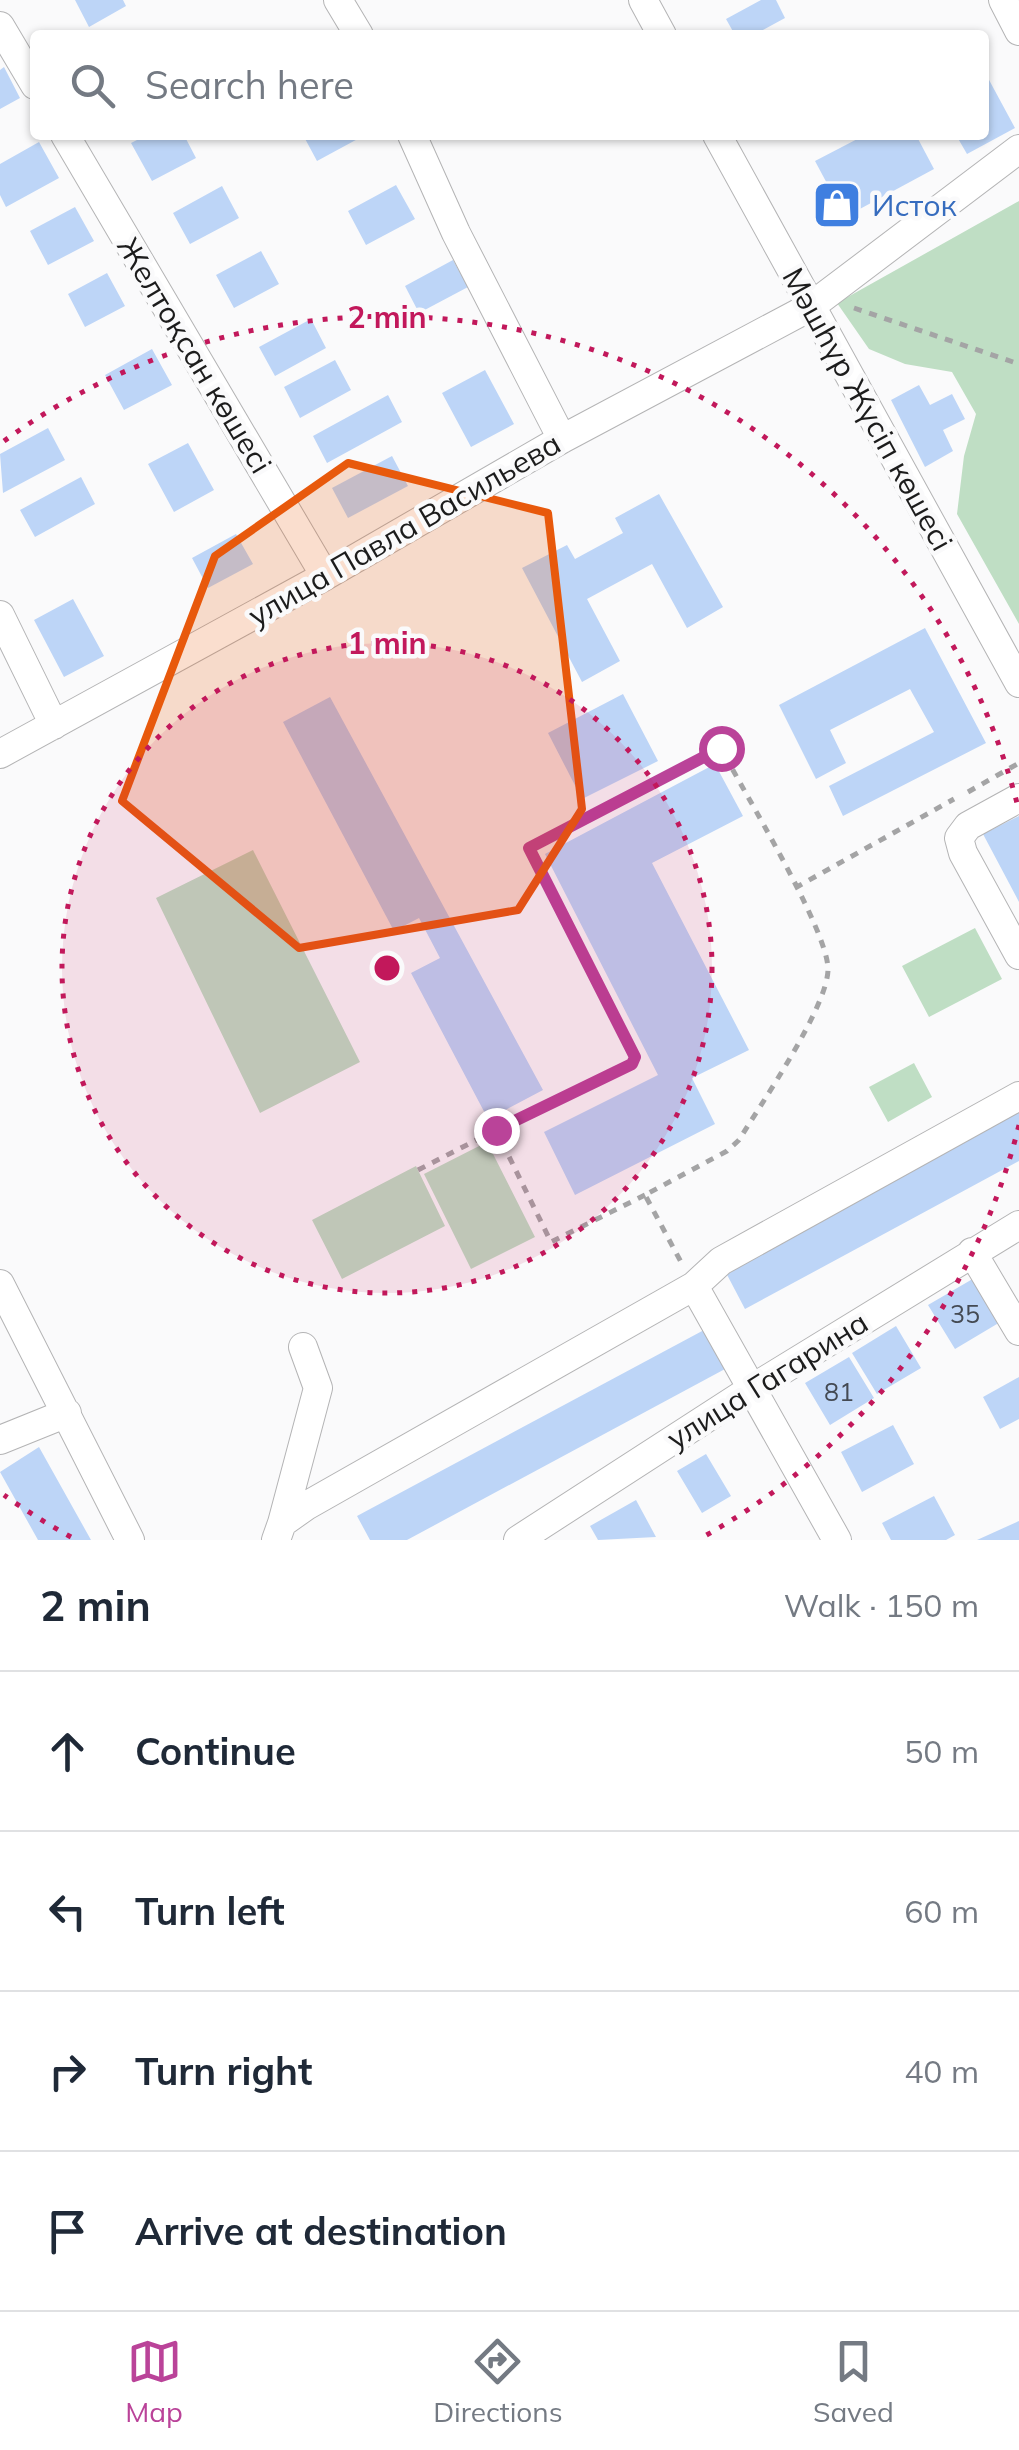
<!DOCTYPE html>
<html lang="en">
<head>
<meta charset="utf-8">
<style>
  :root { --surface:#fff; --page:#f2f2f3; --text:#1f2937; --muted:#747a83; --line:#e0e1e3; --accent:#ba4399 }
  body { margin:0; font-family:Mulish,sans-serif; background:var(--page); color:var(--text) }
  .stop { position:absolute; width:30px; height:30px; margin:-22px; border:8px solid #ba4399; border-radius:50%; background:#fff }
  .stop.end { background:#ba4399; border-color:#fff; box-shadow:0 2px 10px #0008 }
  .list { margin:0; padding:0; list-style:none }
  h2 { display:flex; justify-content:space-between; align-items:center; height:130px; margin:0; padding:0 40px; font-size:42px }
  h2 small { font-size:32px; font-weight:400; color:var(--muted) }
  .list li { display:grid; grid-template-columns:65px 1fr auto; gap:30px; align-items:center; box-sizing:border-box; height:160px; padding:0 40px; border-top:2px solid var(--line) }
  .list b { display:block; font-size:38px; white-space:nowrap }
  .list em { font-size:32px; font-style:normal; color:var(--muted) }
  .icon { flex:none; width:55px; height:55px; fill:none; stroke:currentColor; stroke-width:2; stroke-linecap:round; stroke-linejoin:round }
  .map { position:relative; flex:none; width:1019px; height:1540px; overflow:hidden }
  .search { position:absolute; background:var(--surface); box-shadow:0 2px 8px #0004; left:30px; right:30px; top:30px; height:110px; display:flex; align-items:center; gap:25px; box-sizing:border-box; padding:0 35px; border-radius:10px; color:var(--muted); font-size:38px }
  .sheet { height:770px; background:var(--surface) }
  nav { display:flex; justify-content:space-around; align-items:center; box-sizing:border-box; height:140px; border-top:2px solid var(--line); background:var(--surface); font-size:28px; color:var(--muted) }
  nav a { display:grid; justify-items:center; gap:5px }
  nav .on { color:var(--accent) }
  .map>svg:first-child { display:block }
  .green { fill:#bfdec4 }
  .building { fill:#bdd5f7 }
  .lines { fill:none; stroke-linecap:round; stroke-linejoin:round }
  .minor-casing { stroke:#b4b4b5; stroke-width:30 }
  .path { stroke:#a4a4a5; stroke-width:5; stroke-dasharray:8 8; stroke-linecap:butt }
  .minor { stroke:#fff; stroke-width:28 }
  .route { stroke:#ba4399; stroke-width:12 }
  .marked { fill:#e8590c; fill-opacity:0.2; stroke:#e8590c; stroke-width:8; stroke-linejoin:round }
  .ring { fill:none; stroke:#c2185b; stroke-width:5; stroke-dasharray:5 10 }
  .labels { text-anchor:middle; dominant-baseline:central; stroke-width:9; stroke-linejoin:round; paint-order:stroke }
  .number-label { font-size:25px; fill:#444a53 }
  .shop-label { font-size:30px; fill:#366cbe; stroke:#fafafb; text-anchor:start }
  .street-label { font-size:30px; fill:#1c1c1c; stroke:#fafafb }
  .centre { fill:#c2185b; stroke:#fafafb; stroke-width:5 }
  .ring-label { font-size:30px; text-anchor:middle; font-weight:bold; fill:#c2185b; stroke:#fafafb; stroke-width:9; stroke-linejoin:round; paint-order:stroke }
</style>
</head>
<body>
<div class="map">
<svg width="1019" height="1540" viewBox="0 0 1019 1540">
  <rect width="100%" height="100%" fill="#fafafb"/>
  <path class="green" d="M1019 201V624L957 514 964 456 976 414 952 372 905 364 869 349 837 303Z
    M253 850 360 1062 260 1113 156 898Z
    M975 928 1002 979 929 1017 902 966Z
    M914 1063 932 1097 888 1122 869 1087Z
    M487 1142 535 1237 471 1269 424 1174Z
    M416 1166 445 1226 342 1279 312 1220Z"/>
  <path class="building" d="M75 0H123L126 6 89 27Z
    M761 0H776L785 18 754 35H735L726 19Z
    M4 67 20 98 0 109V70Z
    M988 78 1015 128 967 154 956 135H984V81Z
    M147 135H184L196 158 152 181 131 143Z
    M303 135H365L317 161Z
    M865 135H916L934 169 845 217 815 161Z
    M39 142 59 178 6 207 0 195V164Z
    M396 185 415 219 366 245 348 211Z
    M222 186 239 218 190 244 173 213Z
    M75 207 94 241 48 265 30 231Z
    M261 251 279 284 234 308 216 275Z
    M453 260 468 287 419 313 405 286Z
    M107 273 125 306 85 327 68 294Z
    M311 319 326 348 275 376 259 347Z
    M152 349 172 385 124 410 105 375Z
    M335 360 351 390 300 418 284 387Z
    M485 370 514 424 471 447 442 393Z
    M919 385 930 405 952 394 965 419 943 430 953 451 925 467 891 400Z
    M388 395 402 422 327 463 313 436Z
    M48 428 65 460 3 493 0 454Z
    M188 443 214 490 174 512 148 464Z
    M392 456 408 486 348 518 332 488Z
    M81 477 95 504 35 537 20 510Z
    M659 494 723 607 687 628 652 564 587 599 620 661 582 682 522 568 567 545 575 559 623 533 615 518Z
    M236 534 253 564 208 588 192 558Z
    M73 599 104 656 64 677 34 620Z
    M925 628 986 743 843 816 829 786 934 732 910 689 830 730 846 763 816 779 779 705Z
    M623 694 658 761 582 799 548 733Z
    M330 697 543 1090 488 1119 411 973 440 958 419 918 394 931 283 722Z
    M715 764 743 816 652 863 749 1050 692 1078 715 1124 575 1195 544 1132 658 1075 545 854Z
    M1019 816V902L983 834Z
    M1019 1110V1161L745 1309 724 1269Z
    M976 1277 1002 1321 955 1349 928 1305Z
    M896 1326 921 1368 877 1394 852 1353Z
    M704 1330 725 1369 407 1540H370L357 1516Z
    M849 1357 874 1398 830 1425 805 1383Z
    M1019 1377V1419L1000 1429 983 1397Z
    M893 1425 914 1464 862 1492 841 1452Z
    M39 1447 91 1540H38L0 1472Z
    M706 1454 731 1496 702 1513 677 1471Z
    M934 1496 955 1535 946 1540H891L882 1523Z
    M636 1500 656 1537 598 1540 590 1526Z
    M1019 1521V1540H977Z"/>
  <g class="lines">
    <g class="minor-casing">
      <path id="minor" d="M338 0 359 35
        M643 0 662 35
        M1003 0 1019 31
        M0 26 35 85
        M65 135 325 576
        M412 135 456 233 562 439
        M717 135 1019 683
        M0 615 54 725
        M0 754 325 576 562 439 810 307 1019 149
        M1019 798 968 826 959 838 963 853 1019 955
        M972 1252 1019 1331
        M0 1284 130 1540
        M694 1286 721 1261 1019 1096
        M0 1440 67 1413
        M282 1523 318 1388 303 1347
        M276 1540 282 1523 306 1506 694 1286 837 1540
        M518 1540 753 1388 1019 1225"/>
    </g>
    <path class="path" d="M854 308 1019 364
      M968 792 1019 763
      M795 888 954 799
      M418 1170 496 1130
      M645 1195 551 1242 496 1130 632 1064 635 1057 529 848 721 748C743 791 829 931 828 970 827 1008 761 1104 739 1140L727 1151 645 1195 681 1262"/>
    <use href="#minor" class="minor"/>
  </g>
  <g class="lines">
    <path class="route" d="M496 1130 632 1064 635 1057 529 848 721 748"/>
  </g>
  <path class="marked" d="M348 463 548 513 582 809 518 910 299 948 122 801 215 556Z"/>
  <circle cx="387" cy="968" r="325" fill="#c2185b" fill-opacity=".12"/>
  <g class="ring">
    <circle cx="387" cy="968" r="325"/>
    <path d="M1019 1125A651 651 0 0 1 703 1537M71 1537A651 651 0 0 1 4 1495M4 441A651 651 0 0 1 1019 811"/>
  </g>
  <defs>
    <g id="shop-square" transform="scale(2.5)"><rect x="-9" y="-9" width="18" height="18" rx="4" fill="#3f7fe0" stroke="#fafafb"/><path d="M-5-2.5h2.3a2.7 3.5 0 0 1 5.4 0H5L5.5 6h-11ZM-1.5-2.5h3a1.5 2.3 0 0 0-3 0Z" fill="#fff"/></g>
  </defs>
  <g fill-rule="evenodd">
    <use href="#shop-square" x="837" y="205"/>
  </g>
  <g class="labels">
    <g class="number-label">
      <text x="965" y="1313">35</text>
      <text x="839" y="1391">81</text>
    </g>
    <g class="shop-label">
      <text x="872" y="205">Исток</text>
    </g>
    <g class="street-label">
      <text transform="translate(195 355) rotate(59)">Желтоқсан көшесі</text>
      <text transform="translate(868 409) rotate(61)">Мәшһүр Жүсіп көшесі</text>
      <text transform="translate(404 529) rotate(-30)">улица Павла Васильева</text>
      <text transform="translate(767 1380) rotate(-32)">улица Гагарина</text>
    </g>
  </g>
  <circle cx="387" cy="968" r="15" class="centre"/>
  <g class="ring-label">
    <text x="387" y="328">2 min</text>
    <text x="387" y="654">1 min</text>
  </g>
</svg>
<div class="stop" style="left:721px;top:748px"></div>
<div class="stop end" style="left:496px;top:1130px"></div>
<div class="search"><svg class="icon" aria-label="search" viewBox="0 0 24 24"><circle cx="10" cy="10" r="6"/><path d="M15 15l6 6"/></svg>Search here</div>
</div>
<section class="sheet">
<h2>2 min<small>Walk · 150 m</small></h2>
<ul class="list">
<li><svg class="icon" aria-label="ahead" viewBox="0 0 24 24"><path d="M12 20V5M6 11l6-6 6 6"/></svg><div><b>Continue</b></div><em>50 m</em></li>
<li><svg class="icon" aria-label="left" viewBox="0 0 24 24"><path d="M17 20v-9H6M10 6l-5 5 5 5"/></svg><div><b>Turn left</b></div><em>60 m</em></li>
<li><svg class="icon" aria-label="right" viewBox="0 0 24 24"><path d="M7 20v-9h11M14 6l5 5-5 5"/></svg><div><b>Turn right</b></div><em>40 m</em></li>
<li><svg class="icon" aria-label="arrive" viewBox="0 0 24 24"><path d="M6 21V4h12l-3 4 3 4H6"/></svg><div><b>Arrive at destination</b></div></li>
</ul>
</section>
<nav>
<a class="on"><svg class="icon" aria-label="map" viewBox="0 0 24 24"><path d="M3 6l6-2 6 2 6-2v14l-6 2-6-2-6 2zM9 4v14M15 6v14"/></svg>Map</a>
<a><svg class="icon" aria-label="directions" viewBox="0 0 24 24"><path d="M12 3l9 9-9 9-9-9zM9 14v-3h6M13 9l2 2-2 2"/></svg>Directions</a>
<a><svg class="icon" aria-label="saved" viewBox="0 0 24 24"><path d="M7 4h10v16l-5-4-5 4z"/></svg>Saved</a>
</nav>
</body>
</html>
